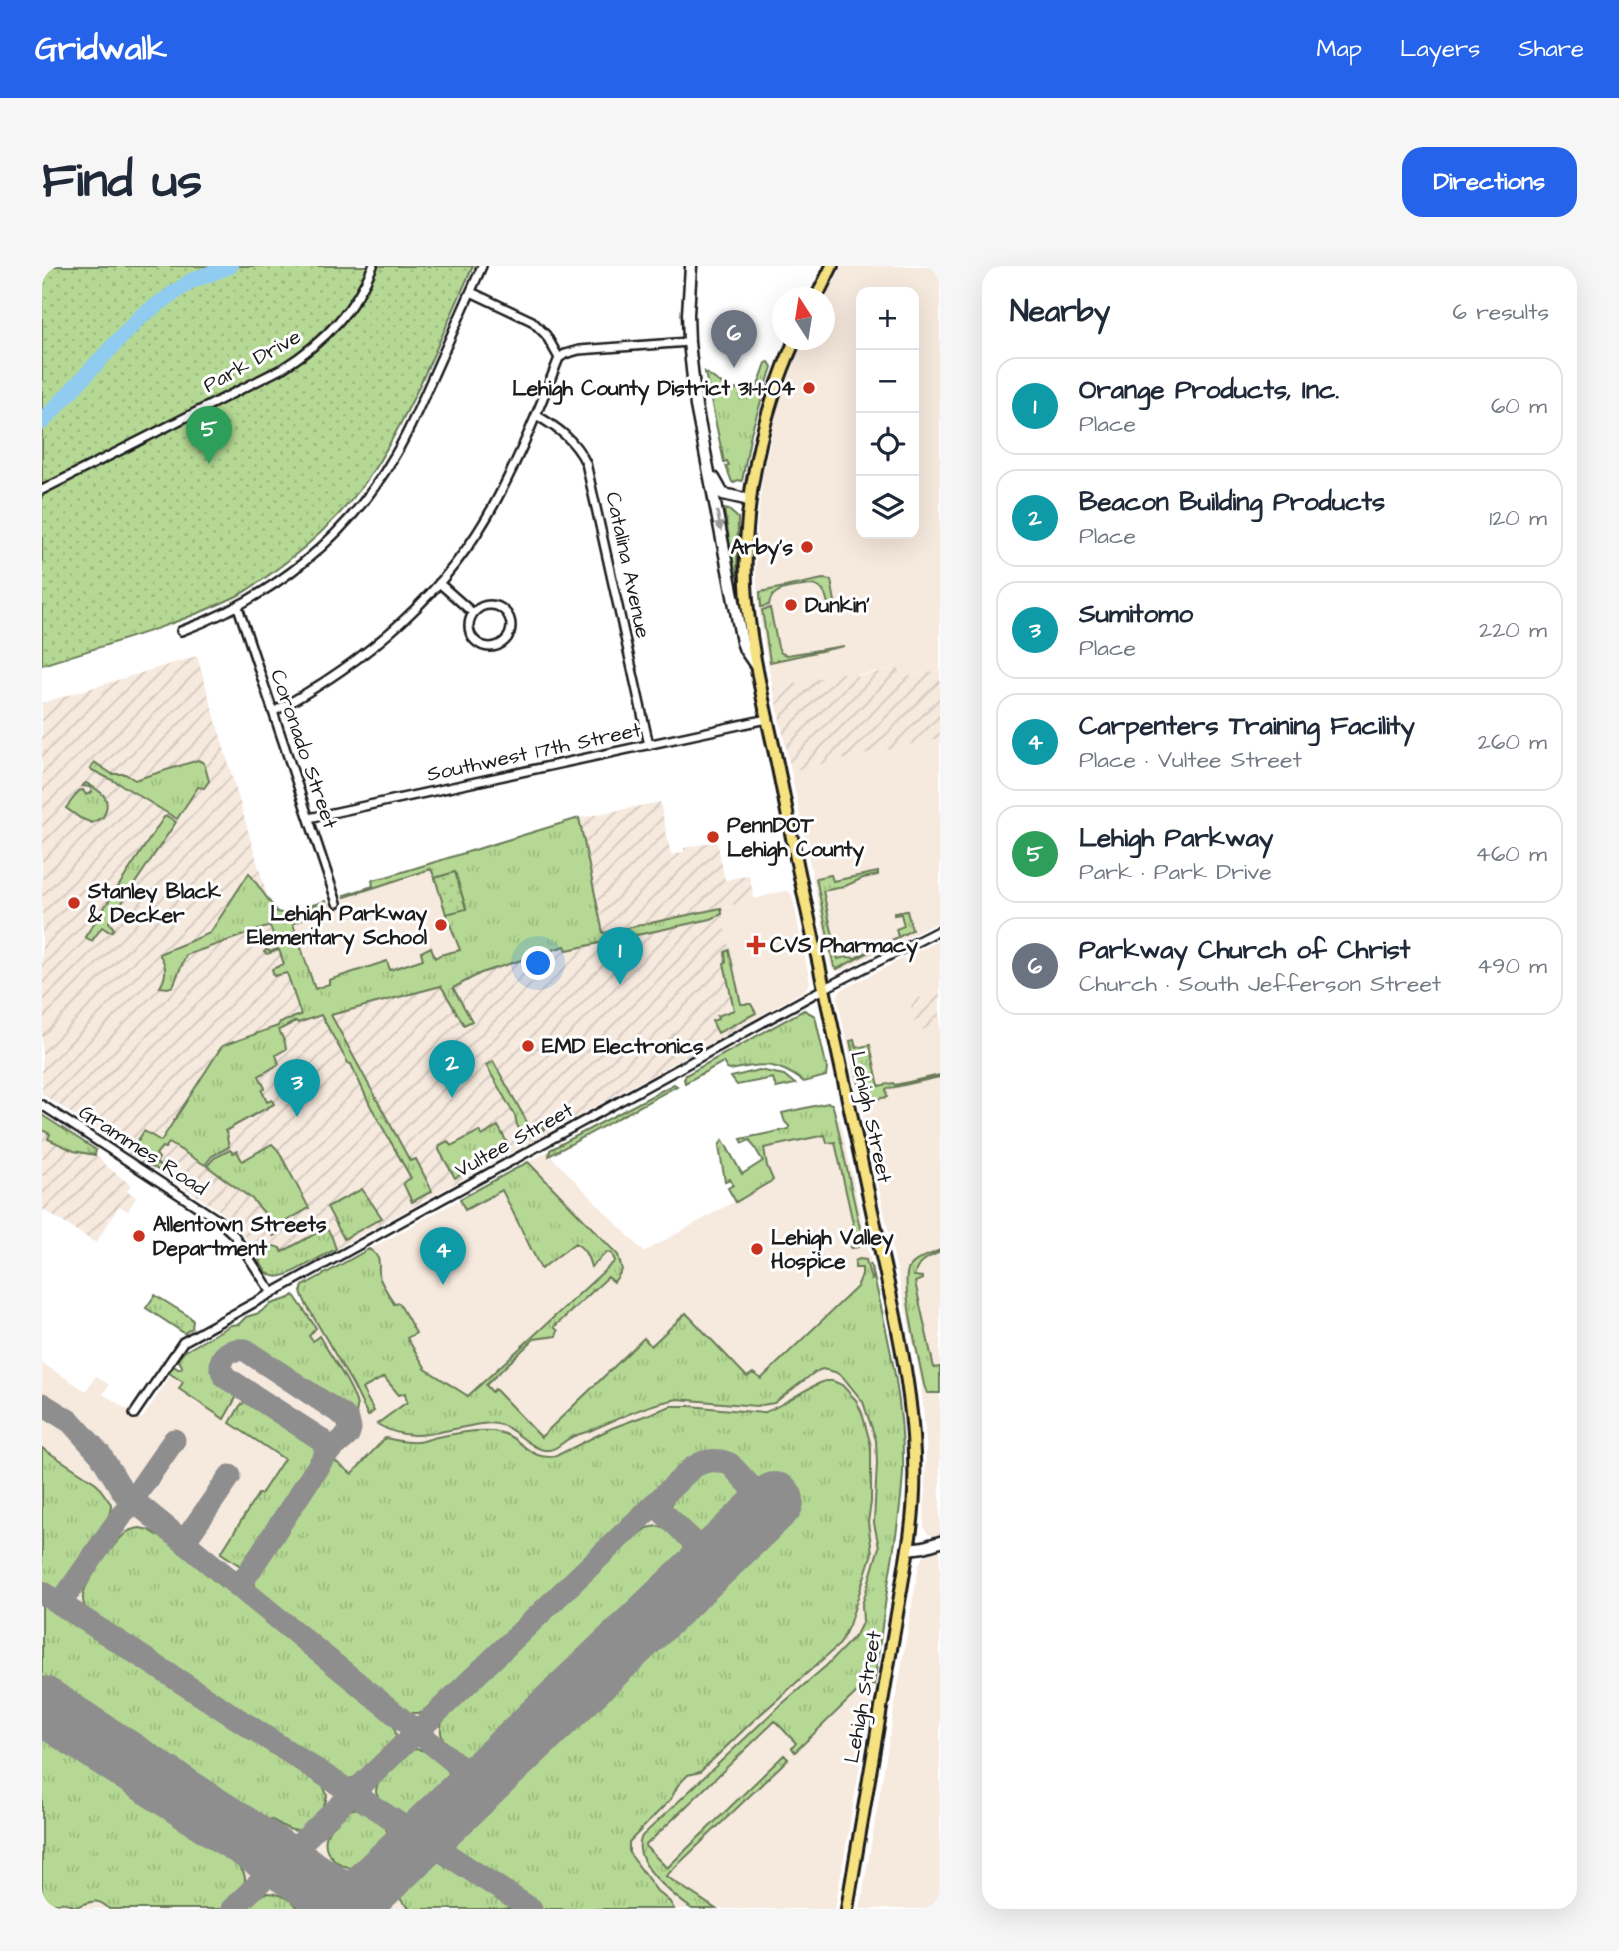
<!DOCTYPE html>
<html lang="en">
<head>
<meta charset="utf-8">
<style>
  :root { --surface:#fff; --page:#f6f6f7; --text:#1f2937; --muted:#747a83; --line:#e0e1e3; --accent:#2563eb }
  body { margin:0; font-family:"Architects Daughter",sans-serif; background:var(--page); color:var(--text) }
  .controls { position:absolute; right:21px; top:21px; display:grid; overflow:hidden; border-radius:14px; box-shadow:0 7px 28px #0002 }
  .controls button { width:63px; height:63px; display:grid; place-items:center; padding:0; border:0; border-bottom:2px solid var(--line); background:var(--surface); color:var(--text); font:35px sans-serif }
  .compass { position:absolute; left:730px; top:21px; width:63px; height:63px; border-radius:50%; background:var(--surface); box-shadow:0 7px 28px #0002; rotate:348deg }
  .you { position:absolute; left:497px; top:698px; width:24px; height:24px; margin:-18px; border:5px solid #fff; border-radius:50%; background:#1a73e8; box-shadow:0 0 0 10px #1a73e833 }
  .badge { display:grid; place-items:center; width:46px; height:46px; border-radius:50%; background:var(--accent); color:#fff; font-size:23px; font-weight:700 }
  .pin { position:absolute; translate:-50% -58px; filter:drop-shadow(0 2px 4px #0008) }
  .pin::after { content:''; position:absolute; top:37px; width:24px; height:21px; background:inherit; clip-path:polygon(0 0,100% 0,50% 100%) }
  .list { margin:0; padding:0; list-style:none }
  h2 { display:flex; justify-content:space-between; align-items:center; height:91px; margin:0; padding:0 28px; font-size:30px }
  h2 small { font-size:23px; font-weight:400; color:var(--muted) }
  .list li { display:grid; grid-template-columns:46px 1fr auto; gap:21px; align-items:center; box-sizing:border-box; height:98px; margin:0 14px 14px; padding:0 14px; border:2px solid var(--line); border-radius:21px }
  .list b { display:block; font-size:26px; white-space:nowrap }
  .list p { margin:0; font-size:23px; white-space:nowrap; color:var(--muted) }
  .list em { font-size:23px; font-style:normal; color:var(--muted) }
  .icon { flex:none; width:38px; height:38px; fill:none; stroke:currentColor; stroke-width:2; stroke-linecap:round; stroke-linejoin:round }
  .map { position:relative; flex:none; width:898px; height:1643px; overflow:hidden; border-radius:21px }
  header { display:flex; align-items:center; gap:42px; box-sizing:border-box; height:98px; padding:0 35px; background:var(--accent); color:#fff }
  header strong { font-size:33px }
  nav { display:flex; gap:38px; margin-inline-start:auto; font-size:24px }
  .intro { display:flex; align-items:center; justify-content:space-between; box-sizing:border-box; height:168px; padding:0 42px }
  h1 { margin:0; font-size:49px }
  .button { padding:18px 32px; border-radius:21px; background:var(--accent); color:#fff; font-size:24px; font-weight:700 }
  main { display:flex; gap:42px; padding:0 42px }
  aside { flex:1; background:var(--surface); border-radius:21px; box-shadow:0 7px 28px #0002 }
  .map>svg:first-child { display:block }
  .built { fill:#f6e9de; fill-rule:evenodd }
  .industrial { fill:url(#industrial-furrows) }
  .grass { fill:url(#grass-tufts); stroke:#687a58; stroke-width:2 }
  .park { fill:url(#park-dots); stroke:#687a58; stroke-width:2 }
  .lines { fill:none; stroke-linecap:round; stroke-linejoin:round }
  .river { stroke:#90cbf0; stroke-width:16 }
  .taxiway { stroke:#8e8e8e; stroke-width:23 }
  .runway { stroke:#8e8e8e; stroke-width:58 }
  .street-casing { stroke:#1c1c1c; stroke-width:12 }
  .secondary-casing { stroke:#1c1c1c; stroke-width:15 }
  .primary-casing { stroke:#1c1c1c; stroke-width:16 }
  .street { stroke:#fff; stroke-width:7 }
  .secondary { stroke:#fff; stroke-width:10 }
  .primary { stroke:#f7e281; stroke-width:10 }
  .oneway { fill:#999 }
  .poi-dot { fill:#c8321e; stroke:#fff; stroke-width:2.5 }
  .labels { text-anchor:middle; dominant-baseline:central; stroke-width:6; stroke-linejoin:round; paint-order:stroke }
  .street-label { font-size:21px; fill:#1c1c1c; stroke:#fff }
  .poi-label { font-size:21px; font-weight:bold; fill:#1c1c1c; stroke:#fff; text-anchor:start }
</style>
</head>
<body>
<header>
<strong>Gridwalk</strong>
<nav><a>Map</a><a>Layers</a><a>Share</a></nav>
</header>
<div class="intro"><h1>Find us</h1><a class="button">Directions</a></div>
<main>
<div class="map">
<svg width="898" height="1643" viewBox="0 0 898 1643">
  <defs>
    <pattern id="industrial-furrows" width="10" height="10" patternUnits="userSpaceOnUse" patternTransform="scale(1.75)"><rect width="10" height="10" fill="#f6e9de"/><path d="M-1 1l2-2M0 10L10 0M9 11l2-2" fill="none" stroke="#d2c7be"/></pattern>
    <pattern id="grass-tufts" width="24" height="20" patternUnits="userSpaceOnUse" patternTransform="scale(1.75)"><rect width="24" height="20" fill="#b5d994"/><path d="M3 7l-1-3M5 7V3M7 7l1-3M15 17l-1-3M17 17v-4M19 17l1-3" fill="none" stroke="#9bba7f"/></pattern>
    <pattern id="park-dots" width="8" height="8" patternUnits="userSpaceOnUse" patternTransform="scale(1.75)"><rect width="8" height="8" fill="#b5d994"/><path d="M2 2h.1M6 6h.1" fill="none" stroke="#9bba7f" stroke-width="1.8" stroke-linecap="round"/></pattern>
  </defs>
  <rect width="100%" height="100%" fill="#fff"/>
  <filter id="ink" filterUnits="userSpaceOnUse"><feTurbulence type="fractalNoise" baseFrequency=".0143" numOctaves="2"/><feDisplacementMap in="SourceGraphic" scale="14" xChannelSelector="R" yChannelSelector="G"/><feConvolveMatrix kernelMatrix="1 2 1 2 8 2 1 2 1" color-interpolation-filters="sRGB"/></filter>
  <g filter="url(#ink)">
    <path class="built" d="M800 0H898V404L865 410 856 402 731 423 718 356 714 303 715 262 721 207 735 145 757 83 761 74H782L783 32ZM819 26H872V268H819Z
      M898 472V655L799 705H793L789 701 749 505Z
      M537 552 538 561 400 720 289 749 286 747 271 751 236 651Z
      M742 625H746L750 629 768 716 763 724 703 758 679 642Z
      M898 674V1270L894 1271 886 1268 882 1261 884 1178 879 1118 874 1091 795 731 799 724Z
      M798 853 830 1002 852 1167 822 1419H832L793 1643H0V1097L44 1125 54 1110 67 1119 61 1128 100 1153 129 1109 141 1116 163 1086 268 1036 261 1020 508 884 507 890H509L602 986 731 914 709 872Z
      M898 1284V1643H818L877 1298 882 1290Z"/>
    <path class="industrial" d="M155 390 229 643 271 751 287 747 289 749 400 720 561 667 537 552 618 536 629 589 642 586V582L675 575 683 614 707 609 712 633 679 642 703 758 243 1011H232L226 1008 203 971 190 956 178 945 0 828V437Z
      M856 402 865 410 898 404V472L749 505 731 423 809 405 815 410Z
      M898 726V751L891 753 893 761 875 765 868 734 891 729Z
      M0 864 8 868 7 874 32 885 49 887 58 892 63 899 89 919 85 925 94 931 86 945 77 940 54 977 0 943Z"/>
    <path class="grass" d="M727 96 730 101 709 167 700 215 696 214 692 217 690 216 684 200 687 199 685 195 682 196 663 106 688 124 704 122 714 125 724 97Z
      M682 243 687 244 696 252 695 310 693 309Z
      M781 313 789 314 794 341 792 345H788C784 333 785 320 768 319 752 322 729 320 727 339L719 341 718 326Z
      M728 342 736 381 739 387 745 389 802 380 728 396 720 344Z
      M156 494 162 497 167 515 162 522 156 521 135 553 78 518 48 503 52 496 70 508H83L93 514Z
      M44 517C60 526 71 532 61 551L50 557 38 552 24 542 37 525 41 524 44 529 50 526 48 521 40 520Z
      M125 550 134 556 67 656 72 663 70 665H66L60 661 50 675 43 671 122 551Z
      M537 552 561 667 679 642 680 648 669 653 525 684 523 680 439 707 411 722 430 755 422 759 399 720 289 749 368 895 374 893 390 925 370 936 361 917 369 912 328 839 309 798 306 797 279 749 256 757 254 755 237 764 243 777 244 783 234 789 237 798 217 810 223 822 220 825 225 836 230 834 232 838 183 865 186 870 185 872 187 881 170 890 163 899 127 877 123 882 120 881 114 888 117 892 114 897 120 901 124 896H126L121 907 88 887 102 865 119 875 180 780 236 760 238 756 250 753V752L259 749 245 707 232 710 230 703 242 698 237 684 225 688 222 686 225 683 228 686 235 683 233 673 228 660 144 689 131 720 126 722 118 721C125 710 125 699 117 688L168 667 207 607 235 646 243 648 283 635 286 642 261 651V653L251 658 273 723 287 718V714L345 695 348 704 381 693 379 686 389 681 393 692 398 689 418 684 404 648 424 642 413 606 393 612 389 603 303 631 302 629 331 620 330 614 344 611Z
      M836 606V609L821 612 801 621 781 625 796 693 804 691 813 692 856 671 854 663 862 660 859 648 852 649V647L865 645 870 664 795 703 792 701 774 612 789 609 791 615Z
      M687 684 699 738H709L714 747 676 767 670 755 676 753 675 750 692 744 682 697 684 696 683 686Z
      M762 744 773 750 785 803 784 810 762 816C735 795 720 797 688 804L685 803 681 796 643 817 642 813 644 809Z
      M812 774 814 782 828 779 837 820 851 817 853 819 898 809V811L844 823 845 831 821 836 808 775Z
      M451 795 490 865 502 861 503 859 521 848 523 852 484 873 475 859 473 850 444 799Z
      M717 804 742 809 753 818 734 822 731 812 695 819 689 811Z
      M632 818 635 820 507 890 508 884Z
      M786 837 790 838 792 844 821 976 816 981 809 982V977L815 975 793 876 785 877 783 869 722 882 725 900 731 914 694 936 686 922 691 919 688 913 683 915 677 881 678 878 681 874 700 908 721 895 708 874 701 877 699 873 747 863V860L743 856 740 847Z
      M0 849 54 884 53 889 32 885 6 873 8 868 0 864Z
      M456 860 468 882 413 912 397 884 398 879 406 875 409 880 437 865 440 870Z
      M230 878 236 884 267 942 234 961 237 967 231 970 225 962 231 957 210 933 165 900 172 892 188 884 191 887 195 885 200 895Z
      M486 896 576 989 580 1004 572 1016 566 1011 512 1061 516 1065 514 1070 492 1073 444 1119 450 1126 453 1123 499 1171 602 1072 609 1080 644 1047 705 1111 711 1107 719 1113 815 1021 820 1009V1002H813V995L817 993 824 994 829 1014 831 1013 828 997 830 1002C845 1067 863 1137 861 1206 859 1251 849 1295 843 1339 839 1366 836 1392 832 1419H822L753 1486 750 1482 754 1477 733 1455 603 1580 625 1602 742 1489 746 1493 624 1610 674 1643H650C632 1630 587 1595 600 1570L733 1444 784 1400 814 1369 821 1355 820 1339 837 1281 832 1257 835 1197 834 1174 821 1136 801 1111 793 1106 780 1103 773 1106 732 1137 714 1140 636 1133C605 1138 578 1152 550 1164 543 1167 536 1168 530 1171 521 1175 516 1183 507 1184 489 1186 473 1160 455 1158 447 1156 437 1158 428 1160 392 1166 369 1178 335 1158L365 1136 363 1127 357 1129 342 1111 320 1123 332 1145 326 1150 311 1119 264 1038 259 1026 261 1020 327 983C343 993 334 1001 338 1013 342 1022 348 1030 352 1038L357 1037 374 1067 365 1072 383 1101 382 1102 426 1130 573 995 570 988 565 986 549 1001C546 990 543 983 533 977L499 1003 460 924 423 944 418 933Z
      M320 923 340 952 302 973 285 941Z
      M280 956 289 969 294 983C284 988 274 994 264 999 242 1011 226 1021 216 990L232 980 238 982 240 986 280 964 277 958Z
      M898 984V986C885 992 876 995 872 1010L880 1011V1013L873 1016 892 1102 898 1101V1127H885L882 1119C878 1097 859 1021 866 1004 871 993 888 989 898 984Z
      M113 1029 148 1051 151 1055 150 1062 142 1067 104 1042Z
      M252 1029 274 1062 267 1070 271 1075 277 1070C287 1087 312 1122 315 1140 315 1146 314 1146 311 1150L203 1080C182 1073 178 1089 168 1104L200 1126 195 1130 182 1153 137 1123 141 1116 127 1107 132 1100 136 1103H139L140 1100 136 1093 142 1086 189 1059 197 1058 204 1051 217 1047 229 1038 248 1032Z
      M783 1115H791L800 1119 814 1134 820 1147 829 1180V1236L826 1256 830 1287 807 1359 798 1378 711 1455 658 1506 646 1509 636 1519 629 1533 587 1576V1587L591 1592 615 1625 628 1636 632 1643H500L415 1587C405 1577 409 1565 418 1555L742 1245C734 1235 724 1225 715 1215 695 1194 677 1175 647 1195L384 1447H365L214 1326 212 1313 213 1308 289 1192 310 1208 343 1172C354 1174 364 1177 375 1176 381 1176 386 1173 391 1172 410 1168 438 1162 456 1166 480 1170 486 1196 514 1190L570 1162 629 1140H648L721 1147C743 1139 761 1123 783 1115Z
      M208 1131 269 1170C275 1179 276 1185 273 1195L207 1296 200 1301 179 1287 216 1228H219L242 1193 188 1157 198 1140Z
      M0 1182 54 1217 69 1238C70 1254 39 1310 26 1319 17 1325 8 1324 0 1318Z
      M668 1202C679 1204 684 1207 692 1214 711 1233 698 1246 683 1260 678 1265 673 1271 666 1274L659 1272 629 1240C633 1224 654 1209 668 1202Z
      M615 1260C630 1263 646 1276 641 1293 638 1302 629 1310 624 1317L443 1490C437 1492 432 1495 425 1493 408 1489 392 1469 402 1452L585 1276 605 1262Z
      M98 1262 107 1264 115 1269 117 1268 180 1321 183 1320 351 1456 354 1469 351 1478 346 1483 322 1506 314 1511 307 1513 299 1511 48 1350C43 1343 40 1337 41 1329 43 1316 75 1272 87 1265 91 1263 93 1263 98 1262Z
      M0 1335 272 1512 282 1521 285 1530C282 1545 267 1568 250 1564 242 1562 236 1557 229 1553L221 1565 0 1421Z
      M0 1457 205 1590 197 1601C214 1617 191 1632 180 1643H67C55 1630 47 1637 33 1641 24 1635 14 1635 6 1643H0Z
      M373 1483C384 1484 389 1487 397 1494 416 1510 407 1524 392 1538 385 1545 379 1552 370 1553 363 1554 360 1551 355 1548 326 1530 329 1521 352 1499 358 1492 364 1486 373 1483Z
      M318 1542C337 1551 346 1557 348 1579L324 1604C295 1605 268 1581 294 1555 302 1547 306 1543 318 1542Z
      M386 1591 397 1593 474 1643H369C351 1631 353 1618 367 1605 373 1598 377 1594 386 1591Z
      M224 1627C236 1627 250 1633 257 1643H203L217 1630Z"/>
    <path class="park" d="M0 0H431C399 70 368 151 325 214 302 246 274 273 243 297 228 308 212 321 195 330 133 360 66 378 0 399Z
      M413 606 424 643 404 648 393 612Z"/>
    <g class="lines">
      <path class="river" d="M0 156 98 51 149 15 188 0"/>
      <path class="taxiway" d="M0 1138 29 1156 58 1188 82 1227 438 1517
        M612 1238 671 1294
        M142 1276 188 1210
        M197 1321 284 1188 306 1169 308 1163 306 1154 301 1149 203 1084C185 1082 172 1093 183 1111L277 1172 282 1177 284 1188
        M0 1326 489 1643
        M18 1338 132 1174
        M190 1643 650 1202C662 1194 674 1192 688 1198L727 1240"/>
      <path class="runway" d="M0 1439 313 1643
        M306 1643 733 1235"/>
      <g class="street-casing">
        <path id="street" d="M429 26 490 55 504 69 517 92
          M494 149C516 162 532 173 544 197L607 479
          M0 224 241 102C281 77 313 44 331 0
          M397 317 431 347
          M427 360a21 21 0 1 1 42 0a21 21 0 1 1-42 0Z
          M196 341 295 637
          M139 365C229 332 305 273 353 189 367 166 377 141 388 117 405 78 423 39 440 0
          M231 446C323 397 406 327 455 233 479 188 498 140 517 92L523 88 537 84 647 76
          M267 552 725 453
          M0 839 176 954 192 969 230 1027
          M92 1148 141 1076 781 723 898 664"/>
      </g>
      <g class="secondary-casing">
        <path id="secondary" d="M649 0 646 48 647 76 654 140 700 376 703 384 714 400
          M672 212 681 228 708 234
          M866 1283 882 1281 898 1276"/>
      </g>
      <g class="primary-casing">
        <path id="primary" d="M774 32 790 0
          M753 74C719 149 701 236 704 318 706 369 718 420 729 470 739 513 747 558 756 602 782 724 808 846 835 968 857 1068 883 1168 868 1271L805 1643"/>
      </g>
      <use href="#street" class="street"/>
      <use href="#secondary" class="secondary"/>
      <use href="#primary" class="primary"/>
    </g>
    <defs><path id="oneway-solid" d="M-6-.8H1V-3.2L6.5 0L1 3.2V.8H-6Z" transform="scale(1.75)"/></defs>
    <use class="oneway" href="#oneway-solid" transform="translate(677 255) rotate(79)"/>
  </g>
  <g class="poi-dot">
    <circle cx="767" cy="122" r="7"/>
    <circle cx="765" cy="281" r="7"/>
    <circle cx="749" cy="339" r="7"/>
    <circle cx="671" cy="571" r="7"/>
    <circle cx="32" cy="637" r="7"/>
    <circle cx="399" cy="659" r="7"/>
    <path d="M710.5 668.5h7v7h7v7h-7v7h-7v-7h-7v-7h7z"/>
    <circle cx="486" cy="780" r="7"/>
    <circle cx="97" cy="970" r="7"/>
    <circle cx="715" cy="983" r="7"/>
  </g>
  <g class="labels">
    <g class="street-label">
      <text transform="translate(210 95) rotate(-29)">Park Drive</text>
      <text transform="translate(586 299) rotate(78)">Catalina Avenue</text>
      <text transform="translate(262 483) rotate(71)">Coronado Street</text>
      <text transform="translate(492 486) rotate(-12)">Southwest 17th Street</text>
      <text transform="translate(829 851) rotate(78)">Lehigh Street</text>
      <text transform="translate(472 874) rotate(-29)">Vultee Street</text>
      <text transform="translate(101 884) rotate(33)">Grammes Road</text>
      <text transform="translate(821 1431) rotate(-80)">Lehigh Street</text>
    </g>
    <g class="poi-label">
      <text x="753" y="122" text-anchor="end">Lehigh County District 31-1-04</text>
      <text x="751" y="281" text-anchor="end">Arby's</text>
      <text x="763" y="339">Dunkin'</text>
      <text x="685" y="559">PennDOT<tspan x="685" dy="24">Lehigh County</tspan></text>
      <text x="46" y="625">Stanley Black<tspan x="46" dy="24">&amp; Decker</tspan></text>
      <text x="385" y="647" text-anchor="end">Lehigh Parkway<tspan x="385" dy="24">Elementary School</tspan></text>
      <text x="728" y="679">CVS Pharmacy</text>
      <text x="500" y="780">EMD Electronics</text>
      <text x="111" y="958">Allentown Streets<tspan x="111" dy="24">Department</tspan></text>
      <text x="729" y="971">Lehigh Valley<tspan x="729" dy="24">Hospice</tspan></text>
    </g>
  </g>
</svg>
<div class="controls">
<button>+</button>
<button>−</button>
<button><svg class="icon" aria-label="locate" viewBox="0 0 24 24"><circle cx="12" cy="12" r="6"/><path d="M12 2v4M12 18v4M2 12h4M18 12h4"/></svg></button>
<button><svg class="icon" aria-label="layers" viewBox="0 0 24 24"><path d="M12 4l9 5-9 5-9-5zM3 14l9 5 9-5"/></svg></button>
</div>
<svg class="compass" viewBox="-18 -18 36 36"><path d="M0-13l5 13h-10z" fill="#e53935"/><path d="M0 13l5-13h-10z" fill="#747a83"/></svg>
<div class="you"></div>
<div class="pin badge" style="left:578px;top:719px;background:#0f9aa8">1</div>
<div class="pin badge" style="left:410px;top:832px;background:#0f9aa8">2</div>
<div class="pin badge" style="left:255px;top:851px;background:#0f9aa8">3</div>
<div class="pin badge" style="left:401px;top:1019px;background:#0f9aa8">4</div>
<div class="pin badge" style="left:167px;top:198px;background:#2e9e5b">5</div>
<div class="pin badge" style="left:692px;top:102px;background:#6b7280">6</div>
</div>
<aside>
<h2>Nearby<small>6 results</small></h2>
<ul class="list">
<li><span class="badge" style="background:#0f9aa8">1</span><div><b>Orange Products, Inc.</b><p>Place</p></div><em>60 m</em></li>
<li><span class="badge" style="background:#0f9aa8">2</span><div><b>Beacon Building Products</b><p>Place</p></div><em>120 m</em></li>
<li><span class="badge" style="background:#0f9aa8">3</span><div><b>Sumitomo</b><p>Place</p></div><em>220 m</em></li>
<li><span class="badge" style="background:#0f9aa8">4</span><div><b>Carpenters Training Facility</b><p>Place · Vultee Street</p></div><em>260 m</em></li>
<li><span class="badge" style="background:#2e9e5b">5</span><div><b>Lehigh Parkway</b><p>Park · Park Drive</p></div><em>460 m</em></li>
<li><span class="badge" style="background:#6b7280">6</span><div><b>Parkway Church of Christ</b><p>Church · South Jefferson Street</p></div><em>490 m</em></li>
</ul>
</aside>
</main>
</body>
</html>
